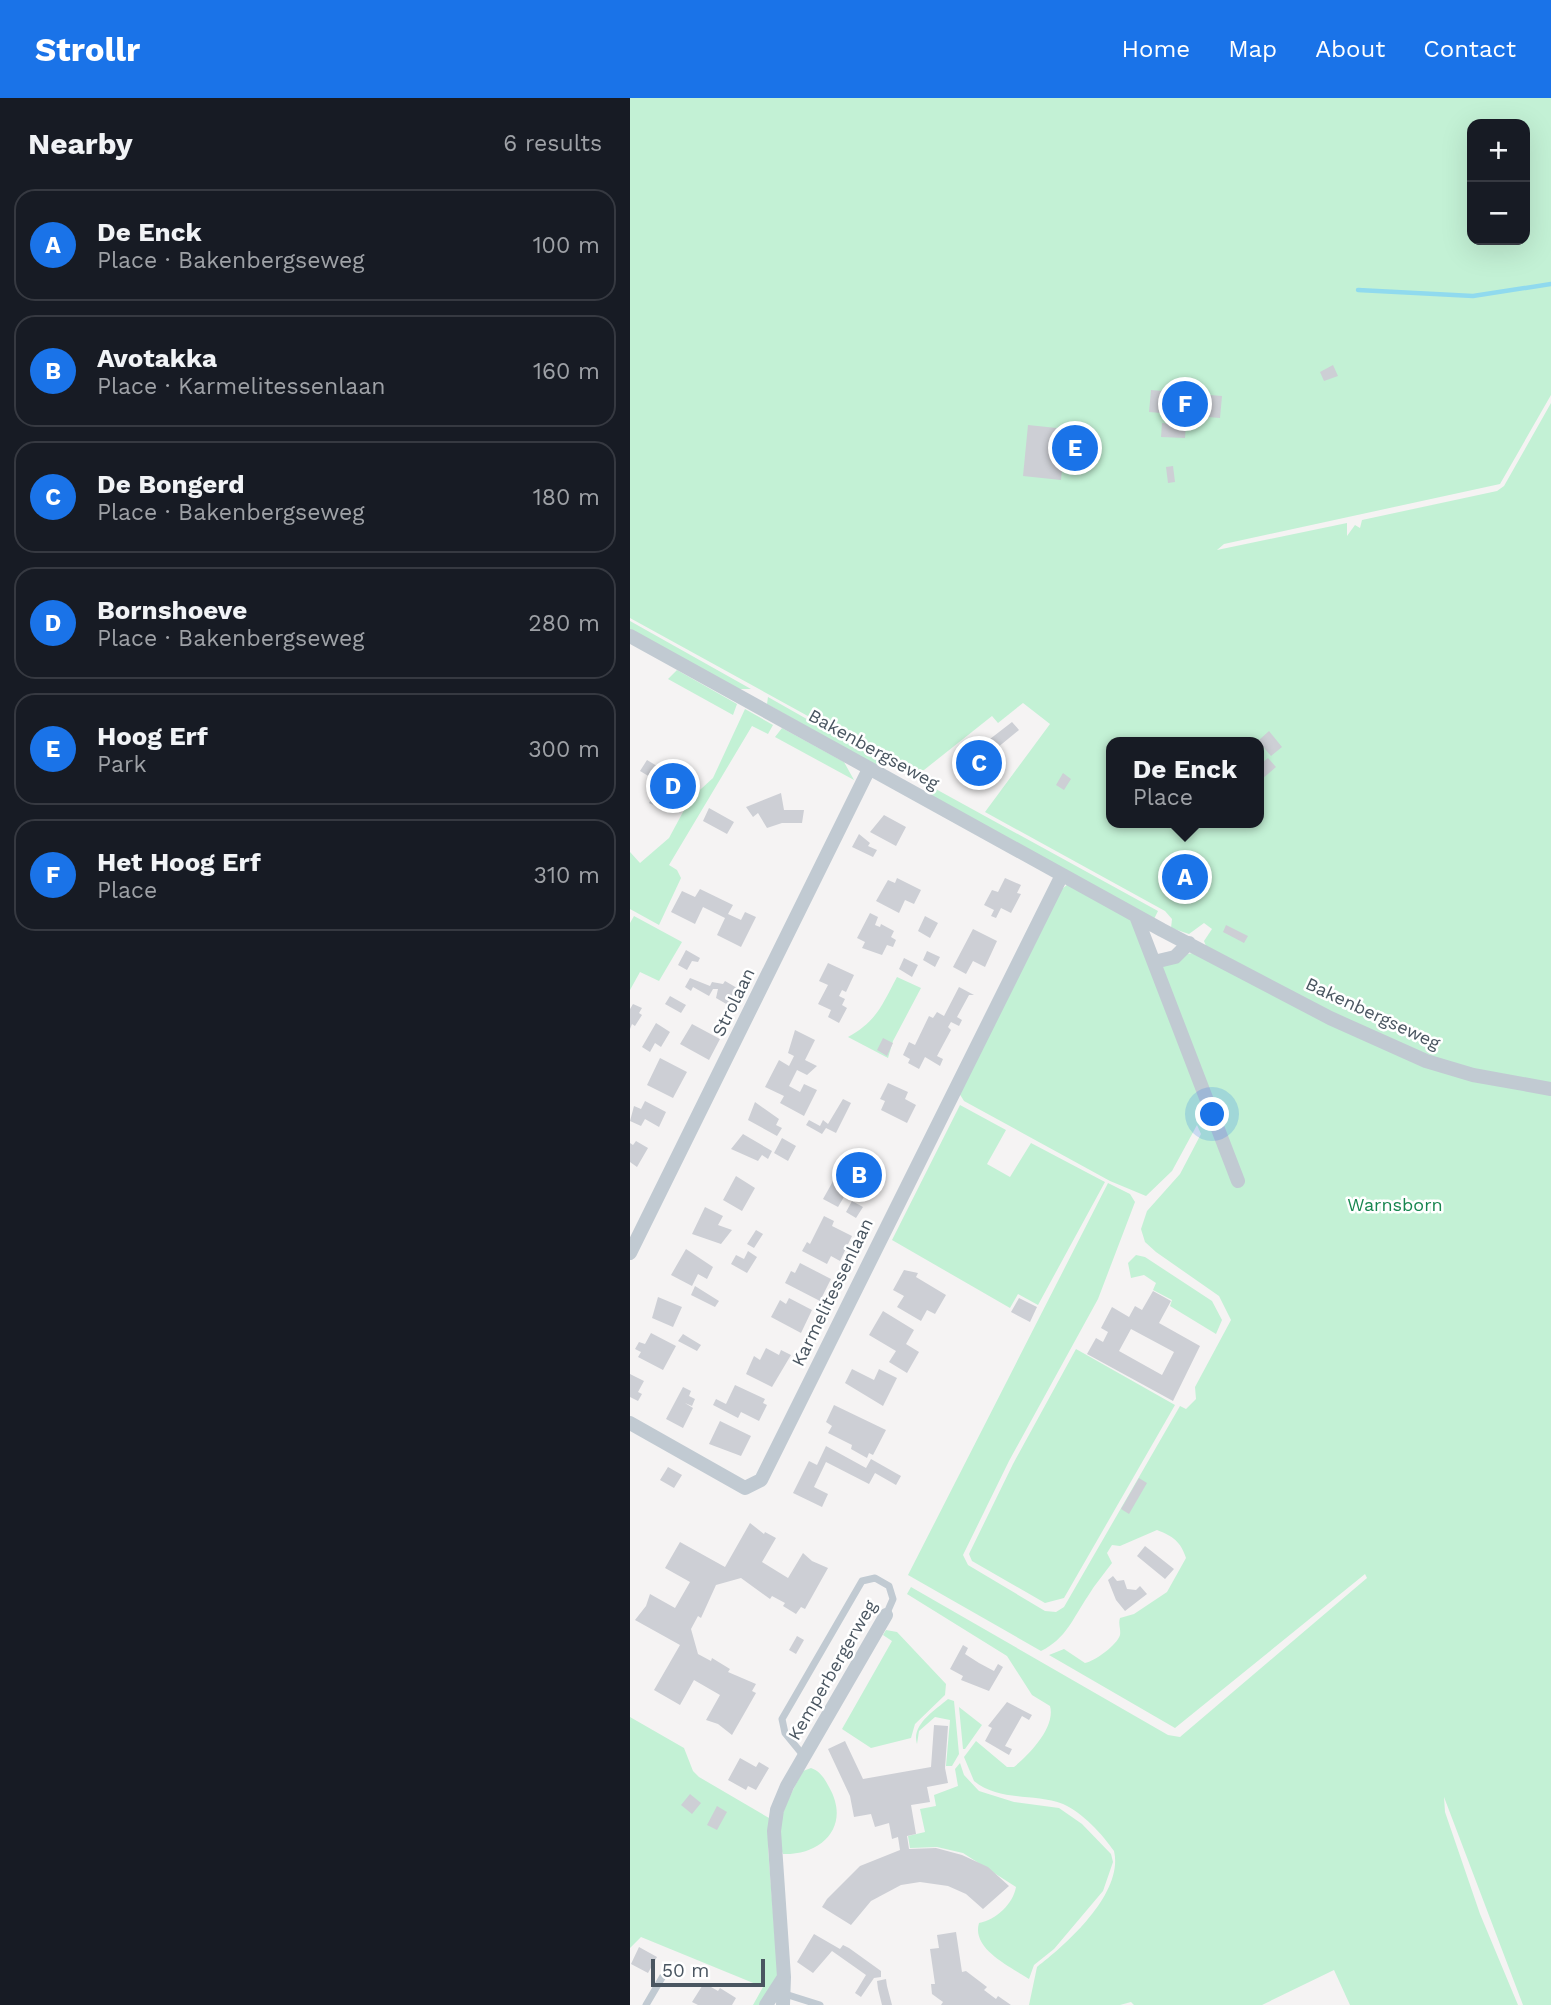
<!DOCTYPE html>
<html lang="en">
<head>
<meta charset="utf-8">
<style>
  :root { --surface:#171b24; --page:#20242c; --text:#f1f3f6; --muted:#9ea1a6; --line:#363941; --accent:#1a73e8 }
  body { margin:0; font-family:"Work Sans",sans-serif; background:var(--page); color:var(--text) }
  .controls { position:absolute; right:21px; top:21px; display:grid; overflow:hidden; border-radius:14px; box-shadow:0 7px 28px #0002 }
  .controls button { width:63px; height:63px; display:grid; place-items:center; padding:0; border:0; border-bottom:2px solid var(--line); background:var(--surface); color:var(--text); font:35px sans-serif }
  .scale { position:absolute; left:21px; bottom:18px; width:114px; box-sizing:border-box; padding-left:7px; border:4px solid #4a5661; border-top:0; font-size:19px; line-height:24px; white-space:nowrap; color:#4a5661; -webkit-text-stroke:5px #fff; paint-order:stroke }
  .you { position:absolute; left:583px; top:1017px; width:24px; height:24px; margin:-18px; border:5px solid #fff; border-radius:50%; background:#1a73e8; box-shadow:0 0 0 10px #1a73e833 }
  .badge { display:grid; place-items:center; width:46px; height:46px; border-radius:50%; background:var(--accent); color:#fff; font-size:23px; font-weight:700 }
  .pin { position:absolute; translate:-50% -50%; border:4px solid #fff; box-shadow:0 2px 7px #0006 }
  .popup { position:absolute; left:476px; top:639px; width:158px; height:91px; box-sizing:border-box; display:grid; place-content:center; border-radius:14px; background:var(--surface); filter:drop-shadow(0 2px 5px #0005); font-size:23px; white-space:nowrap; color:var(--muted) }
  .popup b { font-size:26px; color:var(--text) }
  .popup::after { content:''; position:absolute; left:50%; top:100%; margin-left:-14px; border:14px solid transparent; border-top-color:var(--surface) }
  .list { margin:0; padding:0; list-style:none }
  h2 { display:flex; justify-content:space-between; align-items:center; height:91px; margin:0; padding:0 28px; font-size:30px }
  h2 small { font-size:23px; font-weight:400; color:var(--muted) }
  .list li { display:grid; grid-template-columns:46px 1fr auto; gap:21px; align-items:center; box-sizing:border-box; height:112px; margin:0 14px 14px; padding:0 14px; border:2px solid var(--line); border-radius:21px }
  .list b { display:block; font-size:26px; white-space:nowrap }
  .list p { margin:0; font-size:23px; white-space:nowrap; color:var(--muted) }
  .list em { font-size:23px; font-style:normal; color:var(--muted) }
  .map { position:relative; flex:none; width:921px; height:1907px; overflow:hidden }
  header { display:flex; align-items:center; gap:42px; box-sizing:border-box; height:98px; padding:0 35px; background:var(--accent); color:#fff }
  header strong { font-size:33px }
  nav { display:flex; gap:38px; margin-inline-start:auto; font-size:24px }
  main { display:flex }
  aside { flex:1; background:var(--surface) }
  .map>svg:first-child { display:block }
  .green { fill:#c3f1d5; fill-rule:evenodd }
  .lines { fill:none; stroke-linecap:round; stroke-linejoin:round }
  .stream { stroke:#90daee; stroke-width:4.5 }
  .building { fill:#cdcfd5; fill-rule:evenodd }
  .service { stroke:#c1cad2; stroke-width:7 }
  .minor { stroke:#c1cad2; stroke-width:14 }
  .labels { text-anchor:middle; dominant-baseline:central; stroke-width:5; stroke-linejoin:round; paint-order:stroke }
  .street-label { font-size:18px; fill:#4a5661; stroke:#fff }
  .park-label { font-size:18px; fill:#17864f; stroke:#fff }
</style>
</head>
<body>
<header>
<strong>Strollr</strong>
<nav><a>Home</a><a>Map</a><a>About</a><a>Contact</a></nav>
</header>
<main>
<aside>
<h2>Nearby<small>6 results</small></h2>
<ul class="list">
<li><span class="badge">A</span><div><b>De Enck</b><p>Place · Bakenbergseweg</p></div><em>100 m</em></li>
<li><span class="badge">B</span><div><b>Avotakka</b><p>Place · Karmelitessenlaan</p></div><em>160 m</em></li>
<li><span class="badge">C</span><div><b>De Bongerd</b><p>Place · Bakenbergseweg</p></div><em>180 m</em></li>
<li><span class="badge">D</span><div><b>Bornshoeve</b><p>Place · Bakenbergseweg</p></div><em>280 m</em></li>
<li><span class="badge">E</span><div><b>Hoog Erf</b><p>Park</p></div><em>300 m</em></li>
<li><span class="badge">F</span><div><b>Het Hoog Erf</b><p>Place</p></div><em>310 m</em></li>
</ul>
</aside>
<div class="map">
<svg width="921" height="1907" viewBox="0 0 921 1907">
  <rect width="100%" height="100%" fill="#f5f3f3"/>
  <path class="green" d="M0 0H921V297L870 386 594 446 587 452 717 425V438L725 427 730 430 732 422 867 393 874 388 921 305V1907H893L814 1699 815 1714 850 1816 888 1907H720L704 1872 632 1907H504L501 1904 490 1907H399L407 1869C437 1846 494 1795 484 1753 473 1737 452 1714 433 1706 404 1695 370 1704 344 1683L334 1659 346 1643 377 1669H384C399 1657 426 1629 420 1608L402 1597 377 1558 277 1496 281 1489 538 1637 550 1639 737 1480 735 1476 545 1630 419 1557 434 1551 455 1565C465 1563 487 1547 490 1537 491 1531 488 1526 490 1520L504 1516 537 1494 556 1460C551 1444 543 1438 527 1432L490 1448 482 1447 477 1455 482 1465C474 1476 465 1486 458 1498 443 1520 436 1541 411 1553L278 1477 478 1085 500 1096 505 1104 468 1201 379 1363 333 1457 338 1467 415 1513 426 1514 434 1509 550 1308 556 1311 566 1301 565 1289 601 1222 589 1198 526 1154 515 1144 511 1131 517 1113 550 1076 571 1036 567 1027 542 1073 516 1098 480 1083 334 1003 329 995 432 791 438 786 502 821 521 862 563 855 705 916 576 848 574 843 582 831 574 825 559 836 541 830 542 821 535 813 355 714 420 626 393 605 368 625 362 618 294 672 283 676 0 520ZM842 26H895V142H842ZM482 644H628V725H482Z
    M0 523 121 591H108L0 531Z
    M47 572 107 606 103 617 38 581Z
    M138 599 256 666 253 672 137 606Z
    M115 611 143 627 138 636 122 628 39 767 47 772 51 780 29 827 0 811V754L10 765 39 740 60 701 83 680Z
    M152 630 214 664 224 682 145 639Z
    M293 684 528 813 524 821 295 694Z
    M4 818 52 844 29 883 10 874 0 892V825Z
    M267 879 291 890 263 943 258 960 218 939C247 923 252 907 267 879Z
    M330 1007 376 1032 357 1066 380 1079 401 1045 475 1084 408 1207 388 1196 380 1210 262 1142Z
    M506 1157 515 1159 582 1203 592 1222 586 1236 540 1208 542 1202 523 1192 526 1185 514 1177 501 1180 498 1165Z
    M446 1251 545 1307 434 1500 415 1505 342 1463 339 1456 383 1366Z
    M256 1532 267 1534 316 1586 315 1597 285 1626 281 1640 241 1650 212 1631 262 1543 253 1537Z
    M318 1601 324 1603 329 1656 322 1668H316L320 1622 305 1619 289 1633 287 1646C281 1627 304 1613 318 1601Z
    M329 1609 352 1627 335 1651H333Z
    M0 1619 54 1650 63 1673 69 1679 139 1720 138 1750 148 1879 132 1907H123L133 1889 11 1839 0 1850Z
    M330 1665 334 1677 349 1693 384 1704 429 1710 452 1726 481 1756 483 1764 473 1793 424 1851 404 1867 399 1881C381 1869 341 1851 349 1825 366 1822 383 1806 386 1789L333 1755 307 1749 280 1750 278 1738 295 1734 290 1711 306 1708 304 1697 328 1688 325 1671Z
    M181 1670C190 1673 195 1681 199 1689 221 1727 193 1757 153 1756 141 1730 160 1697 173 1673Z"/>
  <g class="lines">
    <path class="stream" d="M728 192 843 198 921 186"/>
  </g>
  <path class="building" d="M703 267 708 278 694 283 690 274Z
    M521 292 592 298 590 320 519 314Z
    M532 325 556 327 555 340 531 339Z
    M398 327 436 331 431 382 393 378Z
    M543 368 545 384 538 385 536 369Z
    M382 624 389 632 367 650 360 641Z
    M639 633 652 649 641 658 628 643Z
    M350 642 364 650 350 677 338 671 348 652 345 651Z
    M638 660 646 669 632 681 628 668Z
    M17 662 47 680 62 671 69 682 52 693H43L33 712 19 705 30 685 10 673Z
    M433 675 441 681 434 692 426 687Z
    M151 695 154 712H174L172 725H152L137 730 128 715 123 719 116 709Z
    M79 710 104 724 97 736 73 723Z
    M254 717 276 729 266 748 240 734Z
    M229 736 240 745 238 748 247 752 243 759 222 749Z
    M554 757 574 768 559 796 550 791 547 796 536 790Z
    M267 780 291 792 284 806 275 802 269 815 246 803 258 782 265 785Z
    M375 780 391 787 387 795 391 796 381 815 371 810 366 820 361 818 364 812 354 807 362 792 368 794Z
    M70 791 103 807 98 816 111 822 115 814 126 819 111 849 87 837 95 820 73 809 65 826 41 814 52 793 65 799Z
    M240 815 248 819 245 827 250 829 251 826 264 833 261 839 266 842 263 849 257 847 252 857 232 850 235 844 227 840Z
    M295 818 308 825 300 840 288 833Z
    M596 827 618 838 614 845 593 834Z
    M343 831 367 843 355 869 343 863 336 876 323 869Z
    M56 852 70 860 68 864 62 863 57 872 48 867Z
    M297 853 310 859 305 869 293 862Z
    M274 860 288 867 282 879 269 871Z
    M198 865 224 877 216 894 212 892 209 898 215 901 212 907 217 910 209 925 198 919 201 912 188 906 198 887 189 883Z
    M60 880 80 888 82 884 93 886 95 883 114 894 105 911 86 900 88 891H83L79 898 63 889 61 893 55 889Z
    M329 889 344 897H339L327 919 332 922 329 928 321 924 318 929 321 932 307 958 313 961 310 968 295 959 289 971 278 965 280 961 273 957 279 944 285 947 299 918 303 920 307 914 314 918Z
    M40 898 56 907 51 915 35 906Z
    M3 906 12 910 9 915 12 917 5 928 2 926 0 931V911Z
    M26 925 40 934 31 949 25 945 20 954 12 949Z
    M62 926 90 941 79 962 50 946Z
    M165 932 185 942 175 962 187 968 177 977 167 972 159 988 170 994 174 986 187 992 174 1018 150 1005 154 998 135 989 149 962 159 968 164 958 158 955Z
    M253 940 263 945 257 958 247 952Z
    M30 960 57 974 43 1000 17 987Z
    M258 985 278 994 275 1001 286 1007 277 1025 251 1012 255 1003 250 1001Z
    M213 1001 221 1005 206 1035 196 1030 192 1036 176 1027 179 1022 190 1028 193 1022 198 1026Z
    M15 1003 36 1014 29 1029 15 1021 11 1028 0 1023 4 1008 11 1011Z
    M125 1004 149 1021 146 1027 152 1030 147 1038 118 1022Z
    M113 1036 142 1053 138 1061 132 1057 128 1063 101 1051Z
    M152 1040 166 1048 158 1063 144 1055Z
    M6 1043 18 1050 7 1069 0 1064V1045L3 1047Z
    M220 1053 254 1073 243 1092 224 1082 208 1109 193 1101Z
    M106 1078 125 1090 112 1113 93 1102Z
    M222 1103 233 1109 226 1120 216 1114Z
    M75 1109 93 1118 88 1127 102 1132 91 1146 62 1136Z
    M194 1118 204 1123 202 1128 222 1138 210 1163 201 1158 197 1166 172 1153 177 1144 180 1146Z
    M126 1132 133 1136 124 1150 117 1146Z
    M56 1151 83 1169 77 1181 68 1176 62 1188 41 1177Z
    M118 1153 127 1159 117 1175 101 1166 106 1157 114 1161Z
    M170 1165 201 1181 190 1203 155 1185 161 1173 165 1175Z
    M274 1172 288 1175 286 1179 316 1197 305 1216 297 1212 291 1223 267 1209 274 1198 263 1192Z
    M65 1188 89 1203 85 1209 61 1197Z
    M523 1193 541 1203 529 1225 570 1248 543 1303 457 1256 466 1240 473 1244 478 1234 471 1230 482 1209 499 1219 505 1208 512 1212ZM501 1231 544 1254 532 1277 489 1253Z
    M28 1199 52 1209 43 1229 22 1220Z
    M159 1200 182 1212 171 1235 141 1219 150 1202 156 1206Z
    M389 1200 407 1209 400 1224 381 1214Z
    M253 1213 284 1232 276 1246 289 1254 277 1275 259 1264 266 1253 239 1237Z
    M21 1235 46 1248 33 1272 8 1259 11 1254 5 1251 9 1244 15 1246Z
    M53 1236 71 1247 67 1253 48 1243Z
    M136 1250 149 1257 151 1252 161 1257 142 1289 116 1276 124 1258 130 1262Z
    M222 1271 244 1282 249 1271 267 1280 253 1308 215 1285Z
    M0 1276 14 1283 8 1294 12 1296 8 1303 0 1299Z
    M105 1287 135 1301 133 1305 137 1307 129 1323 111 1314 108 1320 83 1307 86 1301 96 1306Z
    M53 1289 61 1293 59 1298 65 1301 62 1308 55 1305 63 1310 53 1330 36 1321Z
    M204 1307 256 1332 243 1357 239 1355 237 1360 221 1351 222 1347 198 1335 202 1328 196 1324Z
    M90 1323 121 1338 111 1358 79 1346Z
    M196 1348 236 1370 241 1361 271 1378 266 1387 245 1375 239 1386 196 1364 184 1389 198 1396 192 1409 163 1395 179 1363 187 1367Z
    M38 1369 52 1377 44 1390 30 1382Z
    M509 1380 517 1385 499 1416 491 1411Z
    M120 1425 134 1436 135 1434 146 1440 132 1464 158 1480 173 1455 182 1463 198 1470 175 1511 171 1509 166 1516 153 1508 155 1505 142 1498 140 1501 111 1480 86 1487 71 1520 68 1518 61 1531 68 1556 81 1563 82 1560 100 1571 98 1574 126 1586 122 1593 126 1595 102 1637 88 1626 76 1622 90 1597 64 1582 50 1607 24 1592 50 1547 5 1522 16 1508 20 1496 45 1510 60 1484 35 1470 50 1444 95 1469Z
    M515 1448 544 1471 535 1481 507 1458Z
    M483 1478 487 1483 494 1482 497 1491 506 1492 510 1488 517 1496 495 1513 486 1502 478 1482Z
    M167 1538 174 1542 166 1556 159 1552Z
    M333 1547 338 1550 335 1556 349 1565 364 1573 368 1566 373 1569 359 1593 331 1582 333 1578 320 1571Z
    M377 1604 402 1617 399 1622 392 1618 375 1648 382 1651 379 1657 355 1643 362 1630 358 1628Z
    M304 1627 318 1628 315 1670 318 1685 297 1689 300 1704 281 1707 286 1736 277 1738 279 1751 306 1750 332 1757 358 1769 379 1788 353 1811 336 1796 318 1788 290 1784 271 1787 241 1803 221 1827 192 1809 197 1801 230 1768 270 1752 268 1739 262 1741 259 1725 245 1729 241 1716 224 1719 220 1698 198 1651 215 1643 233 1681 301 1669Z
    M110 1660 126 1669 129 1664 139 1670 126 1692 118 1688 116 1692 98 1682Z
    M60 1696 71 1705 62 1716 51 1707Z
    M87 1708 97 1714 87 1732 77 1727Z
    M326 1834 332 1874 336 1873 357 1889 354 1892 366 1901 368 1898 381 1907H311L313 1904 302 1896 301 1886H305L300 1851 309 1850 307 1837Z
    M184 1836 210 1851 213 1847 219 1850 251 1873V1879L244 1880 231 1899 225 1895 236 1877 202 1853 183 1875 167 1864Z
    M9 1849 27 1859 18 1875 1 1866Z
    M256 1881 257 1888 262 1907H252L248 1891 247 1883Z
    M74 1885 88 1893 90 1890 106 1900 102 1907H68L62 1904Z"/>
  <g class="lines">
    <path class="service" d="M173 1657 155 1635 152 1621 232 1483 245 1480 259 1488 263 1501 256 1517
      M155 1896 190 1907
      M16 1907 33 1878"/>
    <path class="minor" d="M0 538 532 832 700 920 796 963 843 977 921 991
      M506 818 608 1083
      M524 864 545 859 559 845
      M0 1155 239 671
      M0 1325 115 1390 131 1382 432 777
      M136 1907 154 1879 144 1733 147 1712 157 1688 256 1517
      M153 1907 154 1879"/>
  </g>
  <g class="labels">
    <g class="street-label">
      <text transform="translate(244 651) rotate(29)">Bakenbergseweg</text>
      <text transform="translate(103 904) rotate(-64)">Strolaan</text>
      <text transform="translate(743 915) rotate(25)">Bakenbergseweg</text>
      <text transform="translate(202 1194) rotate(-64)">Karmelitessenlaan</text>
      <text transform="translate(202 1572) rotate(-60)">Kemperbergerweg</text>
    </g>
    <g class="park-label">
      <text x="765" y="1106">Warnsborn</text>
    </g>
  </g>
</svg>
<div class="controls">
<button>+</button>
<button>−</button>
</div>
<div class="scale">50 m</div>
<div class="you"></div>
<div class="pin badge" style="left:555px;top:779px">A</div>
<div class="popup"><b>De Enck</b>Place</div>
<div class="pin badge" style="left:229px;top:1077px">B</div>
<div class="pin badge" style="left:349px;top:665px">C</div>
<div class="pin badge" style="left:43px;top:688px">D</div>
<div class="pin badge" style="left:445px;top:350px">E</div>
<div class="pin badge" style="left:555px;top:306px">F</div>
</div>
</main>
</body>
</html>
